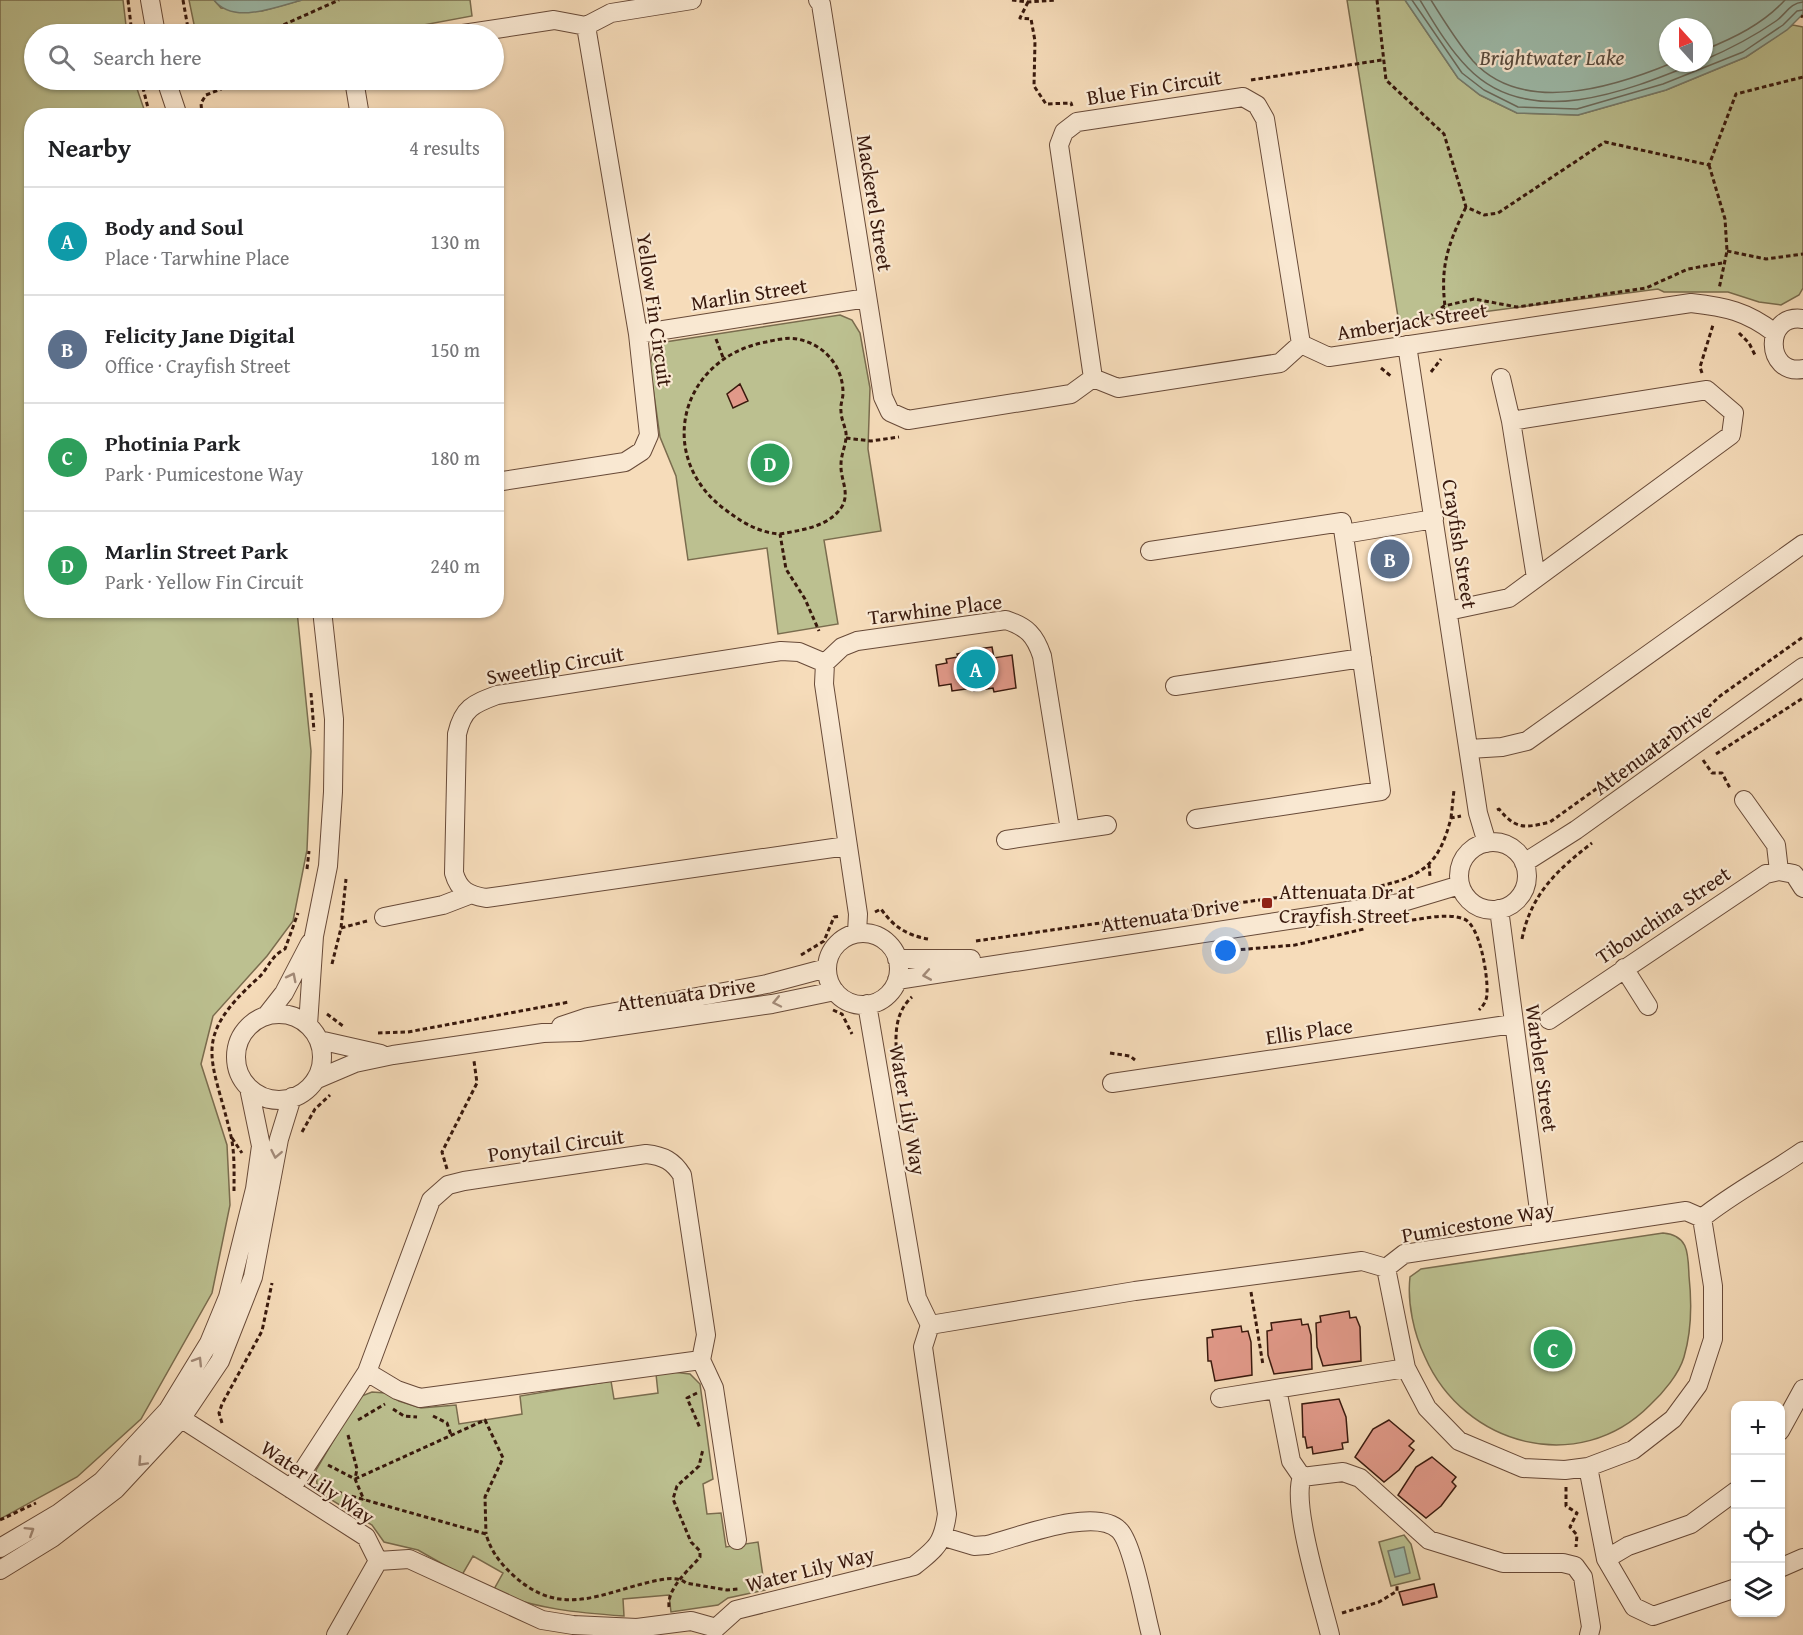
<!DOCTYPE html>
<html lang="en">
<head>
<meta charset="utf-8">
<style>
  :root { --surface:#fff; --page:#f2f2f2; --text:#202124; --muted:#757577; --line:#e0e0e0; --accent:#d93025 }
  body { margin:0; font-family:"Gentium Book Plus",serif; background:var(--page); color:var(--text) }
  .controls { position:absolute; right:18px; bottom:18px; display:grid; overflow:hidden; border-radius:12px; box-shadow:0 2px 4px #0004 }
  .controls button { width:54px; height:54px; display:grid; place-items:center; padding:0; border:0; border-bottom:2px solid var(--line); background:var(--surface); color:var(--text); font:30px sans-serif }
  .compass { position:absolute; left:1659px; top:18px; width:54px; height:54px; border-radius:50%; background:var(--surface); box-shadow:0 2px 4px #0004; rotate:339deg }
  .you { position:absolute; left:1226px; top:951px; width:21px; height:21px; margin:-15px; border:4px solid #fff; border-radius:50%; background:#1a73e8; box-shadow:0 0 0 9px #1a73e833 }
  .badge { display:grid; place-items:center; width:39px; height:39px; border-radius:50%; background:var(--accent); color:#fff; font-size:20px; font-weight:700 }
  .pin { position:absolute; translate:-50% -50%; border:3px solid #fff; box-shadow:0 2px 6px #0006 }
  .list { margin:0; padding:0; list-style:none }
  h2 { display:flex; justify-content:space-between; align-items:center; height:78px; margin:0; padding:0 24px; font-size:26px }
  h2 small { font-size:20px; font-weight:400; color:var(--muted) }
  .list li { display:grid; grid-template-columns:39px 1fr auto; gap:18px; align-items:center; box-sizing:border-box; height:108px; padding:0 24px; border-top:2px solid var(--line) }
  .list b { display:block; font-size:22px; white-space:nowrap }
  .list p { margin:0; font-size:20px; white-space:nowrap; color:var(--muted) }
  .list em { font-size:20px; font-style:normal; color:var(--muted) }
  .icon { flex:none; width:33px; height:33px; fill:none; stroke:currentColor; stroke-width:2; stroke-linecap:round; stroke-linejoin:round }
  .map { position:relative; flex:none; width:1803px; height:1635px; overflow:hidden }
  .search { position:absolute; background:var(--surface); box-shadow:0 2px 4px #0004; left:24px; top:24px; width:480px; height:66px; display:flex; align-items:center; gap:15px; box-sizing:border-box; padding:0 21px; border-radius:33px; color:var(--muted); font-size:22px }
  .panel { position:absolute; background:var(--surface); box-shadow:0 2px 4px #0004; left:24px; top:108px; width:480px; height:510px; border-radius:24px }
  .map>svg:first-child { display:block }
  .green { fill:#bcc090; stroke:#7a6c4e; stroke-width:1.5 }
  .water { fill:#9dbcac; stroke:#757b6c; stroke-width:1.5; fill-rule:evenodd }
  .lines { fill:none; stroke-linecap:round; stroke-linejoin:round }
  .shore { stroke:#6b6a5c; stroke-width:1.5 }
  .building { fill:#e19989; stroke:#39190d; stroke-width:1.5 }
  .minor-casing { stroke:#684a38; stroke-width:20 }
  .path { stroke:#39190d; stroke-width:3; stroke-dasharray:4.5 3; stroke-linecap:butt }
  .minor { stroke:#f9e8d2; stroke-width:18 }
  .oneway { stroke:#a38b79 }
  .poi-dot { fill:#8f2418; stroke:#f9e8d2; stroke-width:2 }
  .labels { text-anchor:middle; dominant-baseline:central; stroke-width:4.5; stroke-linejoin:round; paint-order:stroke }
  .street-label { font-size:21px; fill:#39190d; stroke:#f9e8d2 }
  .poi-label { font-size:21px; fill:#39190d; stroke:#f9e8d2; text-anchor:start }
  .water-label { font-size:22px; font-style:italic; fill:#574a3d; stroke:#f9e8d2 }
</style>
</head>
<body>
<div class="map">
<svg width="1803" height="1635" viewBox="0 0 1803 1635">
  <rect width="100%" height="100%" fill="#f6dcba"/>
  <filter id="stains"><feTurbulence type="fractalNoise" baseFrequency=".00333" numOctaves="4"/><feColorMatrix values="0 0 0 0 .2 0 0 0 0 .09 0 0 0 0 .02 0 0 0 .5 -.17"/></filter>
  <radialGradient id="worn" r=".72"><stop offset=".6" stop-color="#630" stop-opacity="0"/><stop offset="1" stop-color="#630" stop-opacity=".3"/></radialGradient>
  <path class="green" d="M0 0H123L127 34H34V80H134L146 115 32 116V610L297 611 311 751 307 850 293 921 267 956 213 1016 201 1064 227 1145 230 1205 212 1293 141 1419 77 1477 0 1519Z
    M189 0H214L221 8 262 11 302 0H470L472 16 375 34H196Z
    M1347 0H1405L1458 78 1480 95 1517 113 1578 115 1666 90 1746 57 1793 25 1803 27V288L1799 295 1781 305 1759 302 1728 292H1664L1658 289 1399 323Z
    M840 315 852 320 860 333 870 388 868 449 881 531 824 540 838 624 778 634 767 548 688 560 676 476 660 437 650 366 653 352 665 342Z
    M1663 1233C1689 1235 1688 1254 1689 1276 1692 1304 1692 1330 1684 1357 1679 1374 1663 1393 1650 1405 1579 1477 1464 1446 1425 1357 1414 1334 1407 1303 1410 1277L1421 1269Z
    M673 1372 690 1374 700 1384 713 1479 703 1484 707 1514 721 1513 726 1547 758 1542 765 1590 728 1598 718 1605 671 1612 669 1595 623 1599 624 1616C580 1613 534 1609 493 1591L503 1573 473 1556 462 1575 418 1550 384 1542 372 1525 322 1494 317 1485 316 1470 359 1397 372 1392 386 1393 399 1401 421 1408 456 1405 459 1424 522 1414 520 1396 611 1381 614 1399 658 1393 656 1374Z
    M1404 1535 1411 1544 1420 1579 1391 1586 1379 1542Z"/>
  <path class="water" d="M214 0H302C276 7 233 25 214 0Z
    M1405 0H1803V14L1787 30 1746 57 1666 90 1578 115 1517 113 1480 95 1458 78ZM1668 27H1704V63H1668Z
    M1404 1547 1410 1573 1395 1577 1388 1551Z"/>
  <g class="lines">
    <path class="shore" d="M1412 0 1462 73 1484 90 1518 107 1577 109 1663 84 1743 52 1783 25 1797 11 1803 10
      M1420 0C1434 23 1449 49 1468 68 1529 131 1627 91 1696 63
      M1431 0C1444 21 1457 42 1473 61 1523 116 1614 87 1672 63
      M1704 50C1734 38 1763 24 1785 0
      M1704 60C1730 49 1753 37 1776 21 1786 14 1790 3 1803 2"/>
  </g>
  <path class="building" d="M740 384 748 401 733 408 727 394Z
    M992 647 994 658 1012 655 1016 688 994 692 993 688 974 691 973 688 952 691 951 684 939 686 936 665 947 663 946 659 958 657 957 654 971 651 972 655 978 654V649Z
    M1349 1311 1350 1318 1356 1317 1360 1327 1361 1361 1323 1366 1317 1347 1316 1323 1321 1322 1320 1316Z
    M1301 1319 1302 1325 1308 1324 1311 1335 1312 1369 1274 1374 1268 1355 1267 1331 1272 1330 1271 1323Z
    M1241 1326 1242 1332 1248 1331 1251 1342 1252 1375 1215 1381 1211 1361H1208L1207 1338 1213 1337 1212 1330Z
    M1339 1399 1346 1417 1348 1442 1342 1443 1343 1449 1313 1454 1312 1447 1307 1448 1305 1437H1303L1302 1404Z
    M1389 1420 1414 1441 1409 1446 1414 1450 1399 1470 1384 1482 1355 1457 1373 1429Z
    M1432 1457 1456 1477 1452 1482 1456 1486 1441 1506 1426 1518 1398 1495 1416 1467Z
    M1434 1584 1437 1597 1403 1605 1399 1592Z"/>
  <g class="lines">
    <g class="minor-casing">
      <path id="minor" d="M150 0 156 34
        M818 0 821 4 883 397 890 412 908 420 1071 394 1093 378 1118 388 1280 363 1301 344 1329 357 1691 303C1726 307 1746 311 1775 333
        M463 34 554 20 586 26 611 13 692 0
        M166 80 178 116
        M354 80 360 116
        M1803 319C1763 313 1765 376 1803 369
        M638 334 867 298
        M1407 345 1478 813 1487 843
        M1093 378 1059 145 1064 132 1077 122 1243 97 1257 105 1265 119 1301 344
        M1501 378 1511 421 1536 578
        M496 482 625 462 642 451 649 435 638 334 586 26
        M1344 534 1434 519
        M1150 551 1342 522 1381 791 1196 819
        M1448 611 1509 598 1731 435 1734 413 1707 390 1511 421
        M825 663 842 647 857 641 1006 620C1027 627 1035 635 1042 656L1070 830
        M1175 686 1362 658
        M1469 749 1502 747 1527 741 1803 544
        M1744 800 1776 845 1779 871
        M1006 840 1107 825
        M1459 876a34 34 0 1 1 68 0a34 34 0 1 1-68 0Z
        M847 846 486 898C469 895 459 891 454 873L457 734C463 708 473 704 497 695L781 651 799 652 825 663 824 684 858 914 857 933
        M1524 863 1576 830 1803 667
        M1499 909 1542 1233
        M384 917 443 905 469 895
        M827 969a36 36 0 1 1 72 0a36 36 0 1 1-72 0Z
        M897 959H971
        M1624 968 1648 1006
        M897 980 1400 903 1460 885
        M236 1057a43 43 0 1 1 86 0a43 43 0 1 1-86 0Z
        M266 1016 284 993 310 943
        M1549 1020 1766 874 1779 871 1794 874 1803 888
        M308 1025 314 936 328 866 333 792 334 719 322 610
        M561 1026 588 1017 767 984 827 968
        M319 1040 381 1054
        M315 1080 355 1063 393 1055 543 1033 579 1032 772 1004 835 991
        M1112 1083 1513 1024
        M1386 1268 1406 1368 1427 1408 1459 1441 1523 1468 1565 1470 1588 1467 1633 1450 1673 1419 1698 1385 1713 1339V1286L1702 1218
        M930 1325 1135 1291 1362 1261 1386 1268 1404 1254 1686 1211 1702 1218C1733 1193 1770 1174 1803 1151
        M367 1372 397 1390 420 1398 701 1360
        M1277 1389 1291 1461 1302 1477C1291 1505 1322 1602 1330 1635
        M1220 1398 1406 1368
        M168 1410 366 1537 378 1561 409 1559 542 1620 573 1625 637 1628 691 1621 716 1628 736 1610 914 1566C937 1548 943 1543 947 1514L923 1347 930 1325 917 1298 867 1004
        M1780 1431 1803 1389
        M1588 1467 1606 1559 1634 1607 1653 1616 1736 1588
        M1302 1477 1343 1472 1360 1478 1429 1540 1503 1563H1563L1575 1566 1583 1577 1591 1627 1589 1635
        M291 1489 367 1372 431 1200 448 1185 464 1181 646 1154C664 1156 673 1161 682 1175L706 1335 701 1360 714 1388 737 1540
        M944 1537 974 1546 987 1545C1016 1538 1095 1506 1119 1530 1133 1543 1145 1613 1151 1635
        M0 1548 59 1513 102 1481 168 1410 209 1343 228 1297 255 1189 261 1146 249 1088
        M1606 1559 1628 1546 1691 1524 1736 1491
        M1780 1568 1803 1558
        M0 1570 52 1538 116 1489 181 1419 220 1361 253 1277 279 1139 292 1097
        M336 1635 378 1561"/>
    </g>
    <path class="path" d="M128 0 132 34
      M183 0 189 34
      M1012 0 1028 2 1056 0
      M1377 0 1386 80 1444 134 1466 207 1484 215 1498 213 1605 142 1709 165 1736 94 1803 77
      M1028 2 1020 18 1031 19 1035 41 1034 86 1046 104 1071 103 1072 106
      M1801 16 1803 17
      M263 34 339 0
      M141 80 150 116
      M1251 80 1382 60
      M202 116 201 103 206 95 221 89 218 80
      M1709 165 1725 219 1727 251 1719 289
      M1727 251 1766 259 1803 254
      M1447 320C1439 272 1445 250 1466 207
      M1417 326 1444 306 1474 299 1517 307 1646 288 1688 269 1722 263
      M1739 333 1749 343 1756 357
      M716 339 724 360
      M1381 368 1392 377
      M1431 372 1441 359
      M1702 373 1700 367 1713 325
      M846 438 871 441 899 437
      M780 534C801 530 828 527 841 508 851 493 840 480 841 464 841 454 847 443 846 433 845 426 841 419 841 411 840 405 843 399 843 393 843 366 824 344 797 339 788 337 775 340 766 342 679 358 654 459 727 511 743 523 760 533 780 534L786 569 805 599 819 631
      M311 693 314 731
      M1716 754 1803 698
      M1703 760 1712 773H1722L1731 790
      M1497 810 1499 809C1516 830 1525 828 1550 822L1701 714 1720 696 1803 637
      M1451 818 1454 790
      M1429 864 1430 877
      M307 869 309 851
      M1380 886C1425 876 1440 861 1451 818L1461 816
      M875 912 881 909C894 927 906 935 928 939
      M1412 920C1428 918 1448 913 1464 919 1480 925 1488 976 1487 993 1487 1000 1484 1005 1479 1010
      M341 928 367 921
      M1522 939C1531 894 1557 870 1592 843
      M976 941 1273 898 1314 896
      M1211 952 1295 945 1364 929
      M801 955 824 941 834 917 841 916
      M332 964 341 928 346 879
      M833 1010 842 1014 852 1034
      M327 1014 343 1026
      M378 1033 408 1032 569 1002
      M1110 1053 1130 1056 1135 1060
      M901 1084C897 1056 888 1018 912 997
      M302 1132 315 1109 330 1095
      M232 1138 242 1153
      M447 1169 442 1152 477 1083 474 1061
      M234 1191C234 1171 235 1151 230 1132 212 1057 191 1039 257 979 269 969 270 956 285 949L298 913
      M1251 1292 1263 1365
      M697 1393 687 1398 700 1428
      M393 1409 404 1416 417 1417
      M433 1416 447 1423 451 1435
      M358 1420 385 1404
      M222 1423 219 1413 222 1404 262 1331 272 1283
      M348 1435 357 1469 355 1479
      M328 1465 355 1479 364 1500
      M355 1479 485 1420 503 1458 485 1497 486 1534
      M1566 1487V1506L1577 1513 1570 1527 1577 1535 1576 1547
      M330 1490 486 1534C491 1552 501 1564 514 1576 562 1619 600 1593 654 1581 665 1579 677 1576 686 1583L727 1590 738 1589
      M0 1520 36 1503
      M669 1607C667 1588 688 1571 700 1557V1551L691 1542 673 1499 677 1486 699 1466 703 1449
      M1342 1613 1379 1602 1397 1591V1585"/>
    <use href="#minor" class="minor"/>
  </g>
  <defs><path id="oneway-chevron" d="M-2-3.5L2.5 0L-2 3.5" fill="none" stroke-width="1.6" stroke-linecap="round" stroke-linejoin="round" transform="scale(1.5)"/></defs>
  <g class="oneway">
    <use href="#oneway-chevron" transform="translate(927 975) rotate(170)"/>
    <use href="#oneway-chevron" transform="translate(292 977) rotate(-63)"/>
    <use href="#oneway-chevron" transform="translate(777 1002) rotate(168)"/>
    <use href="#oneway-chevron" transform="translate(276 1154) rotate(101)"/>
    <use href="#oneway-chevron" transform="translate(198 1361) rotate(-58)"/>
    <use href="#oneway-chevron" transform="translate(142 1462) rotate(133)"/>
    <use href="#oneway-chevron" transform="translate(30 1531) rotate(-32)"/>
  </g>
  <rect class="poi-dot" x="1261" y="897" width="12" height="12" rx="3"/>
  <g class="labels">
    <g class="street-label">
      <text transform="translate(1154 87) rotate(-9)">Blue Fin Circuit</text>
      <text transform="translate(875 203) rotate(81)">Mackerel Street</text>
      <text transform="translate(749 294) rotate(-9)">Marlin Street</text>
      <text transform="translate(655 310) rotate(82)">Yellow Fin Circuit</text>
      <text transform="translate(1412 321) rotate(-9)">Amberjack Street</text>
      <text transform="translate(1460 544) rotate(81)">Crayfish Street</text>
      <text transform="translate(935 609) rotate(-7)">Tarwhine Place</text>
      <text transform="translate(555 665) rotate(-10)">Sweetlip Circuit</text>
      <text transform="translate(1652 749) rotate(-36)">Attenuata Drive</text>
      <text transform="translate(1170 914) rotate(-9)">Attenuata Drive</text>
      <text transform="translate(1663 915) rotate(-34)">Tibouchina Street</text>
      <text transform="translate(686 994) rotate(-8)">Attenuata Drive</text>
      <text transform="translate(1309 1031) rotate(-8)">Ellis Place</text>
      <text transform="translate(1542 1068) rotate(82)">Warbler Street</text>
      <text transform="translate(908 1110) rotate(80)">Water Lily Way</text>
      <text transform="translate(556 1145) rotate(-8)">Ponytail Circuit</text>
      <text transform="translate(1478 1222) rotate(-10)">Pumicestone Way</text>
      <text transform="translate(318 1482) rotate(34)">Water Lily Way</text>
      <text transform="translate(810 1569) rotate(-14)">Water Lily Way</text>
    </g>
    <g class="poi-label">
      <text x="1279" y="891">Attenuata Dr at<tspan x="1279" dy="24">Crayfish Street</tspan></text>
    </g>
    <g class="water-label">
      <text x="1552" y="57">Brightwater Lake</text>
    </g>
  </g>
  <rect width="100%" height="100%" filter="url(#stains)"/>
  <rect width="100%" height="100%" fill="url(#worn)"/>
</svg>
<div class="controls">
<button>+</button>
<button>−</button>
<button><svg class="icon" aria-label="locate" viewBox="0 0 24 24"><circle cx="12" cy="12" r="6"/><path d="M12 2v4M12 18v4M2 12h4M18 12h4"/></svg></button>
<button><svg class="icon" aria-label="layers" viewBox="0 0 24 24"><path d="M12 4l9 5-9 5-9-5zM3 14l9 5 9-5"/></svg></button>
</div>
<svg class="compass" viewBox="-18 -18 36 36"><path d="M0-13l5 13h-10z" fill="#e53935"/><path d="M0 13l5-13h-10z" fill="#757577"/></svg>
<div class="you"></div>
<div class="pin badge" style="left:976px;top:669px;background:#0f9aa8">A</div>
<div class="pin badge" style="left:1390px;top:559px;background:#5c6f8a">B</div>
<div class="pin badge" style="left:1553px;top:1349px;background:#2e9e5b">C</div>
<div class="pin badge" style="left:770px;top:463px;background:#2e9e5b">D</div>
<div class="search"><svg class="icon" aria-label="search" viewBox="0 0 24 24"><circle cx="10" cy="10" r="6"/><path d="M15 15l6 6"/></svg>Search here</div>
<section class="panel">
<h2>Nearby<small>4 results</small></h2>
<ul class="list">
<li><span class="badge" style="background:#0f9aa8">A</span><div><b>Body and Soul</b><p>Place · Tarwhine Place</p></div><em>130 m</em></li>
<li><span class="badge" style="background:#5c6f8a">B</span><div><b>Felicity Jane Digital</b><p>Office · Crayfish Street</p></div><em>150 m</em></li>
<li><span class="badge" style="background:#2e9e5b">C</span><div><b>Photinia Park</b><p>Park · Pumicestone Way</p></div><em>180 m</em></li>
<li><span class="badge" style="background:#2e9e5b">D</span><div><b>Marlin Street Park</b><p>Park · Yellow Fin Circuit</p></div><em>240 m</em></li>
</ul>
</section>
</div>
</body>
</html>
